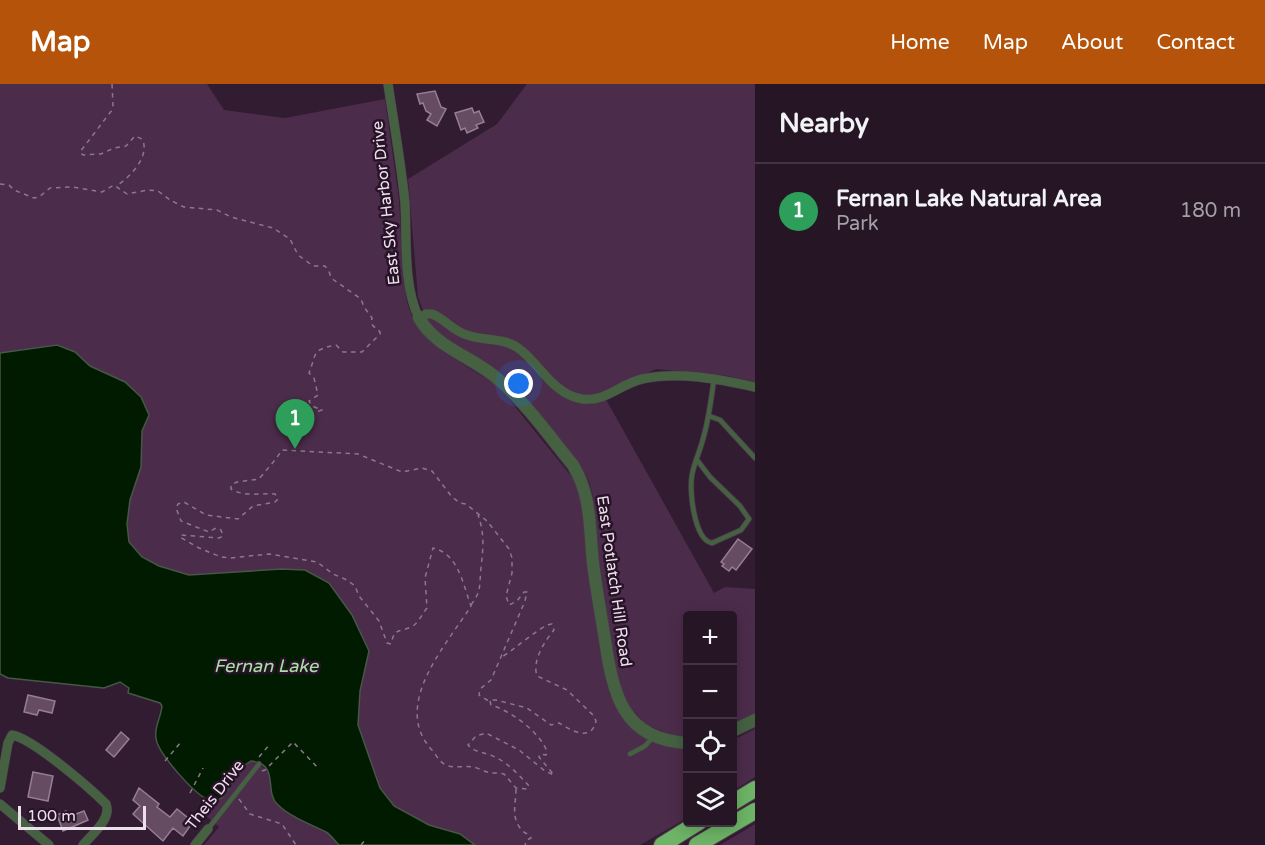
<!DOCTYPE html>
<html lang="en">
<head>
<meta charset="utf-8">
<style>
  :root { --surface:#251525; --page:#312232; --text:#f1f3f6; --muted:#a39fa7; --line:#423442; --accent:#b45309 }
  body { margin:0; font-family:"Varela Round",sans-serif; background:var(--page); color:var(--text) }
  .controls { position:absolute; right:18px; bottom:18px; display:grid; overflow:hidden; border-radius:6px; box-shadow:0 3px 15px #0003 }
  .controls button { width:54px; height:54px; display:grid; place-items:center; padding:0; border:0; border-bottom:2px solid var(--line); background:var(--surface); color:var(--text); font:30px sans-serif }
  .scale { position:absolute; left:18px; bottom:15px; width:128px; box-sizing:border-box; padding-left:6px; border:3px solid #eedfec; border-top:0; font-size:16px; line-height:21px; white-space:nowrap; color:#eedfec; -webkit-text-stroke:4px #271327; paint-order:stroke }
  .you { position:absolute; left:519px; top:300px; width:21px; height:21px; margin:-15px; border:4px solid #fff; border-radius:50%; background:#1a73e8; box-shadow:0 0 0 9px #1a73e833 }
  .badge { display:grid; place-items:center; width:39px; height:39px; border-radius:50%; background:var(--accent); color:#fff; font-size:20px; font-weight:700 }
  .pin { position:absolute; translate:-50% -50px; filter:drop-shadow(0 2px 3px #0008) }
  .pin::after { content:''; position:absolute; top:32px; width:21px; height:18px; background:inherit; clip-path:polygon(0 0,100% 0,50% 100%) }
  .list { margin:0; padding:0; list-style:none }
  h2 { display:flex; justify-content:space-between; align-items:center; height:78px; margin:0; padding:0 24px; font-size:26px }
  h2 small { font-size:20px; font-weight:400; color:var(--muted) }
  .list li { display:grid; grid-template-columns:39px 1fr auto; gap:18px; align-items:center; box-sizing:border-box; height:96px; padding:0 24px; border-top:2px solid var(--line) }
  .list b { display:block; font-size:22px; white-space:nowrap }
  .list p { margin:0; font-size:20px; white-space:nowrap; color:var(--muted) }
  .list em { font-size:20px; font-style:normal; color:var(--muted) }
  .icon { flex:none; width:33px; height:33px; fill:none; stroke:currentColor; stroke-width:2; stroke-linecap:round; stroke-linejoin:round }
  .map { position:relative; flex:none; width:755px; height:761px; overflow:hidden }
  header { display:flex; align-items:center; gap:36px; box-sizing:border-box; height:84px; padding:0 30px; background:var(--accent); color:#fff }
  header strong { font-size:28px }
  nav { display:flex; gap:33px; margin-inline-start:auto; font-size:21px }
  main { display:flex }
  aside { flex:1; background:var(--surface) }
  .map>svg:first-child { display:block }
  .green { fill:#4c2c4b }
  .water { fill:#001b00; stroke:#475647; stroke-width:1.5 }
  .building { fill:#654c63; stroke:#977d95; stroke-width:1.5 }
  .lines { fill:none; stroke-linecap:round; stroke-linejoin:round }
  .service-casing { stroke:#4b374b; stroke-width:6 }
  .minor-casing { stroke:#4b374b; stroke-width:10 }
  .tertiary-casing { stroke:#4b374b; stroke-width:14 }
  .motorway-casing { stroke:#4b374b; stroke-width:18 }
  .path { stroke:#8b798a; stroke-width:1.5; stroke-dasharray:4.5 4.5; stroke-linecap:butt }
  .service { stroke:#456142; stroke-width:4.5 }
  .minor { stroke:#456142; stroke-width:9 }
  .tertiary { stroke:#456142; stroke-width:12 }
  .motorway { stroke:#6db466; stroke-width:16 }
  .labels { text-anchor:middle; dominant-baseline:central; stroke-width:5; stroke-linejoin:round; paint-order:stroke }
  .street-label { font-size:16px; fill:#eedfec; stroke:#271327 }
  .water-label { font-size:18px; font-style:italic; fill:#a9e0a3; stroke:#271327 }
</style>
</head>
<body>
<header>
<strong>Map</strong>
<nav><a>Home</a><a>Map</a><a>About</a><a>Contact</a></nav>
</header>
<main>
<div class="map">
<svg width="755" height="761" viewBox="0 0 755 761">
  <rect width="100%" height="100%" fill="#311c31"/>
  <path class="green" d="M0 0H207L224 26 285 34 385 15 399 115 403 192 407 218 413 235 422 249 442 267 499 303 576 398 583 417 585 465 606 598 610 611 621 631 636 647 657 660 687 666V734L640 761H475L460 750 429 741 394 722 380 704 358 641 360 607 369 567 222 489 189 491 159 482 142 473 129 458 127 440 130 416 141 383 142 347 149 331 125 298 90 282 75 268 57 261 0 269Z
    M527 0H755V298L728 292 656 285 603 310 714 509 725 503 755 505V630L733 641 732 532H688L687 652 668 650 646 640 630 623 619 601 599 478 594 416 589 397 578 377 502 292 439 249 426 234 418 213 408 95 497 40Z
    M755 645V693L733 707V656Z
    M251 677 256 678 268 687 271 694V705L288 728 326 748 339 761H204L219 743 205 731 216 716 223 713 242 683Z
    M755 740V761H720Z"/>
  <path class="water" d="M57 261 75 268 90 282 125 298 141 313 149 331 142 347 141 383 130 416 127 440 129 458 142 473 159 482 189 491 281 485 305 486 329 499 352 531 369 567 360 607 358 641 380 704 394 722 429 741 460 750 475 761H339C335 757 331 751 326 748 310 740 290 733 277 720 264 707 280 680 251 677L242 683 223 713C219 716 215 717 210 716 196 713 157 668 156 654 154 642 161 634 162 622L160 619 128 609 129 604 120 598 104 604 8 594 0 590V269Z"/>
  <path class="building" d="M435 7 441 23 446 25 437 42 427 36 431 30 426 27 423 19 420 20 417 10Z
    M472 24 474 29 479 27 484 38 476 41 478 44 467 49 465 44 461 46 455 29Z
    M738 455 752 465 736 486 732 483 729 487 722 482 724 480 721 478Z
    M28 611 55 617 52 629 39 626 37 631 24 628Z
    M121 648 129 655 114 673 106 666Z
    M33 688 53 692 48 717 28 713Z
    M139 704 159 720 157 723 170 733 177 725 193 738 183 752 173 744 163 757 133 730 140 722 133 716Z
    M66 727 68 733 84 727 88 736 63 747 57 731Z"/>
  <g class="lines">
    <g class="service-casing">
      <path id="service" d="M709 332 720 336 755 374
        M697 376 710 393 740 422 749 435 741 446 712 459C694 456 689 406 692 391 694 379 700 367 703 355 709 335 711 315 714 295
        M630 670 645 662 654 652
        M208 745 259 680"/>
    </g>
    <g class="minor-casing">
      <path id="minor" d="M388 0C394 40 401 79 405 119 407 154 403 203 419 234L426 230H432C445 235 453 247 467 251 486 258 505 252 522 267 541 283 555 311 582 315 606 318 620 300 642 295 678 287 719 295 755 303
        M0 704 8 659 12 651C32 654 90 704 106 720 112 735 92 750 83 761
        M0 720 49 761
        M195 761 208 745"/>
    </g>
    <g class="tertiary-casing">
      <path id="tertiary" d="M419 234C437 265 474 273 499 296 527 320 550 353 573 381 592 413 589 443 593 479 596 504 601 530 605 556 613 609 622 656 688 659
        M732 647 755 636"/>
    </g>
    <g class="motorway-casing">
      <path id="motorway" d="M732 719 755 705
        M662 761 699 738
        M697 761 755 727"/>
    </g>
    <path class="path" d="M112 0 113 21 112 26 80 68 83 71 101 70 114 64 126 62 135 52 142 55C151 71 130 94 116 102
      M0 100 9 101 14 106 34 114 39 113 50 104 72 103 102 108 114 101 127 110 148 106 158 107 170 116 184 123 217 126 231 133 273 144 290 155 298 171 309 179 313 182H325L329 187 331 194 361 215 364 223 372 234C370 243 375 242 380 248V250L362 268H343L336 261C311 266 317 269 309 289L314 294 318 311 309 317 312 322 322 326 308 331 300 345 292 366
      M471 521C482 506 479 502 481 484 483 465 485 450 478 431
      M490 617 491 621C511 627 541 649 547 668L546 671 540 670 539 673 554 691 545 687 519 666 486 649 476 652 468 661C475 669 485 668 495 673 508 679 519 691 529 702L527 705 516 704 504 690C500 689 495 689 491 689 485 688 479 684 473 683 464 681 455 685 446 681 439 678 436 670 431 665 391 620 448 559 471 522 463 501 459 470 433 464L425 494 427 524C422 530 418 540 411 543 398 549 395 543 391 560L387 559 379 537 359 512 355 502 347 496 333 490 317 478 269 470 230 474 221 473 199 464 180 453 181 451 219 454 223 452 221 446 216 444 209 448 181 437 176 424 178 420 184 418 206 431 238 435 253 422 275 418 278 415 275 410C260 409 244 413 231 405V401L237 398 259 395C267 385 275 377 282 366L358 370 402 388 422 384 432 387 452 413 460 419 466 420 487 437 509 465 512 474V489L506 512 509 521 517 517 524 508H527L525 517 491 596 480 605 479 611 487 616H496L527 624 551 641 559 639C571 646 591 659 596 637L594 632 567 606 537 592C532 577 544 558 554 546L552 540C542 540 512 568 500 574
      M259 673 270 660
      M165 677 181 658
      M262 687 265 686 293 658 319 685
      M516 705C516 719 511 732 520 744 523 749 528 749 531 754L527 756 525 761
      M190 709 203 684
      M239 715 250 730 282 740 296 761
      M361 761 366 755"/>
    <use href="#service" class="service"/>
    <use href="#minor" class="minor"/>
    <use href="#tertiary" class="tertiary"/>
    <use href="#motorway" class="motorway"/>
  </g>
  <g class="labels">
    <g class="street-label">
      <text transform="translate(386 119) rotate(-96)">East Sky Harbor Drive</text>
      <text transform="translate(614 497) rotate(82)">East Potlatch Hill Road</text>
      <text transform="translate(215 711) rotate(-52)">Theis Drive</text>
    </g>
    <g class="water-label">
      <text x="266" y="582">Fernan Lake</text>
    </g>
  </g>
</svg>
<div class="controls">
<button>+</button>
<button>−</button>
<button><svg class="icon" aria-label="locate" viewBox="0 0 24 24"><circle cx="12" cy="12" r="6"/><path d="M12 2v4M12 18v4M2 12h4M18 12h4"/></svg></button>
<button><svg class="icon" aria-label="layers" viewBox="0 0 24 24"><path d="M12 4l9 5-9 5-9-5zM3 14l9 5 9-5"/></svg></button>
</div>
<div class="scale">100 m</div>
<div class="you"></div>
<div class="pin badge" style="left:295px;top:365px;background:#2e9e5b">1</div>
</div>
<aside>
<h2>Nearby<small></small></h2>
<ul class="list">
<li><span class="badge" style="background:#2e9e5b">1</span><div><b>Fernan Lake Natural Area</b><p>Park</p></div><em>180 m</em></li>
</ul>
</aside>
</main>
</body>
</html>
